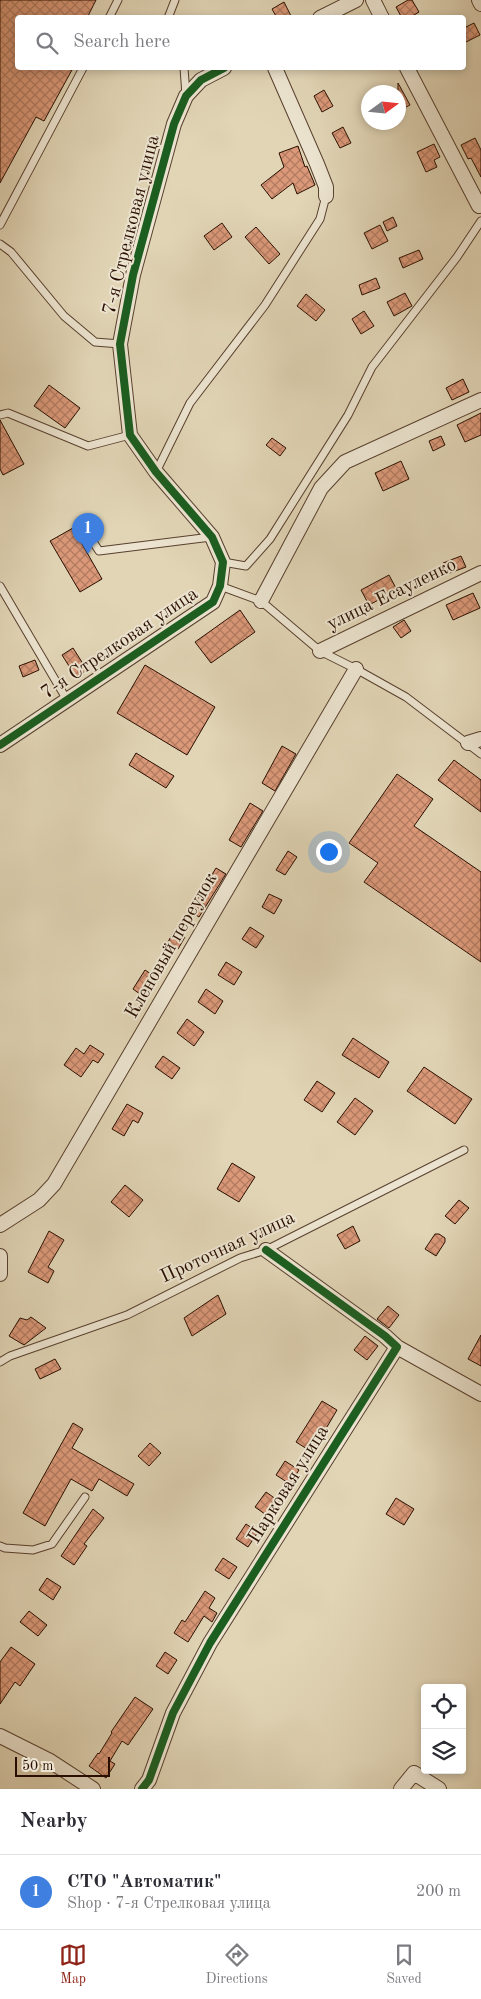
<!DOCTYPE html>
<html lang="en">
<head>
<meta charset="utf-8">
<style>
  :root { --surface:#fff; --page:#f7f7f7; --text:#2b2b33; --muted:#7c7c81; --line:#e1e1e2; --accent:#8f2418 }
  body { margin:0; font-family:"Old Standard TT",serif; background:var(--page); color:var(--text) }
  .controls { position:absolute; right:15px; bottom:15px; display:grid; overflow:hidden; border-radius:5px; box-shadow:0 2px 8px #0003 }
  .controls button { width:45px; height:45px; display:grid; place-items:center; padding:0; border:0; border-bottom:1px solid var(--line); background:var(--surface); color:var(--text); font:25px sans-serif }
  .compass { position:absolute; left:361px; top:85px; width:45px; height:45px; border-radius:50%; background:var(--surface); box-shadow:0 2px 8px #0003; rotate:75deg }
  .scale { position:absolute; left:15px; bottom:12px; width:95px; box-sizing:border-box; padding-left:5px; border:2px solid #2a0f00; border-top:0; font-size:14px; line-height:18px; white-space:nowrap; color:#2a0f00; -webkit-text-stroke:4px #ece4d0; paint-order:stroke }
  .you { position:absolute; left:328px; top:851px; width:18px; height:18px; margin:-12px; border:4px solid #fff; border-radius:50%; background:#1a73e8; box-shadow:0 0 0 8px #1a73e833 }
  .badge { display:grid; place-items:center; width:32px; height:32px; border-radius:50%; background:var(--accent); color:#fff; font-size:16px; font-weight:700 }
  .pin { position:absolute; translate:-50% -41px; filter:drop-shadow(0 1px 2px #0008) }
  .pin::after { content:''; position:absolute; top:26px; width:18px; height:15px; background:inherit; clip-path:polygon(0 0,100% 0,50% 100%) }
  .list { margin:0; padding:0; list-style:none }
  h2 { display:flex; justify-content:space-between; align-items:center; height:65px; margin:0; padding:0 20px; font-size:21px }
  h2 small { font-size:16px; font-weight:400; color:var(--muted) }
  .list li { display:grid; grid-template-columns:32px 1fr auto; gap:15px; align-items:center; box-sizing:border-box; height:75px; padding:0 20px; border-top:1px solid var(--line) }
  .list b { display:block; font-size:19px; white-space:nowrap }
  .list p { margin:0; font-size:16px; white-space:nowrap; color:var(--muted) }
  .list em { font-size:16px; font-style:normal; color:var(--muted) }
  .icon { flex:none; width:28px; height:28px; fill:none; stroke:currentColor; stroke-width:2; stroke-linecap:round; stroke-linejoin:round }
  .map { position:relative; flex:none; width:481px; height:1789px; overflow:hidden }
  .search { position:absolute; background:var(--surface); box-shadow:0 2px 8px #0003; left:15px; right:15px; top:15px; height:55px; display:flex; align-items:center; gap:12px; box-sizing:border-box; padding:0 18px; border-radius:5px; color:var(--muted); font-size:19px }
  .sheet { height:140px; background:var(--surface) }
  nav { display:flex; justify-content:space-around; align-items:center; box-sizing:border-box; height:70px; border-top:1px solid var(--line); background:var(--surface); font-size:14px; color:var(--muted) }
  nav a { display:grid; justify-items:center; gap:2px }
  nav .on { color:var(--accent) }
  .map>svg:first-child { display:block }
  .building { fill:url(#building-cross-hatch); stroke:#2a0f00 }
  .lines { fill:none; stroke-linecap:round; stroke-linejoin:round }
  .service-casing { stroke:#58402e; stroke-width:9 }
  .minor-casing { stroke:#58402e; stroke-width:16 }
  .service { stroke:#ece4d0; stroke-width:7 }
  .minor { stroke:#ece4d0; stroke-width:14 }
  .cycleway-casing { stroke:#ece4d0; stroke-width:11 }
  .cycleway { stroke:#1b5e20; stroke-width:8 }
  .labels { text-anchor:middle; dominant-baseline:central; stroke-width:4; stroke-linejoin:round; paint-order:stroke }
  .street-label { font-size:19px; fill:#2a0f00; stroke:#ece4d0 }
</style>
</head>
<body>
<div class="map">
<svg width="481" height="1789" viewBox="0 0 481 1789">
  <defs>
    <pattern id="building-cross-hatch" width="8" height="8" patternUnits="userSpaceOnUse" patternTransform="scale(1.25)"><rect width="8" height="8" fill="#db9979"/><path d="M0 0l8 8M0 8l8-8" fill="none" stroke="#b27b61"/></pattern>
  </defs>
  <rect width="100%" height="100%" fill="#e1d5b6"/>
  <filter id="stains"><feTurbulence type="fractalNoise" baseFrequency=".004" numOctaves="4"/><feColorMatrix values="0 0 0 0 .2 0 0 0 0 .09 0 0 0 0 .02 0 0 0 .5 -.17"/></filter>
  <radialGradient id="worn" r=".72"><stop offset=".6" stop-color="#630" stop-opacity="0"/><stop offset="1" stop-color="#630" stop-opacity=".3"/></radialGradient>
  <path class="building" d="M0 0H96L87 18H18V68H73L44 121 36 117 0 183Z
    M408 0H412L419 12 409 18H402L396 7Z
    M284 2 292 18H277L272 9Z
    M474 23 480 35 464 43V28Z
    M398 83 410 105 398 111Z
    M324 90 333 106 322 112 314 96Z
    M343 127 351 143 340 148 332 133Z
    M475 138 481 150V177L471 158 468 159 461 145Z
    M434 144 440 157 434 160 437 167 426 172 417 152Z
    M298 146 305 167 307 166 315 185 297 194 293 183 272 199 261 185 284 167 279 153Z
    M393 217 397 226 387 231 383 222Z
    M222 223 232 237 214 250 204 236Z
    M380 225 388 241 372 249 364 233Z
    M256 227 280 254 269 264 245 237Z
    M419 250 423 259 403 268 399 258Z
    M376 278 380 288 362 295 359 285Z
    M405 293 412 306 394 316 387 302Z
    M306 294 325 310 316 321 297 306Z
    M364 311 374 326 361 334 352 319Z
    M463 379 469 392 452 400 446 388Z
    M49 385 80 408 65 428 34 406Z
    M481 413V435L465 442 457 425Z
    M0 420 24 464 3 475 0 469Z
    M441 436 445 445 433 451 429 441Z
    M272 438 286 448 280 456 266 445Z
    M401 461 409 479 383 491 375 473Z
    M73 528 102 579 80 592 50 541Z
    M461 556 466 567 447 574 443 563Z
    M389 575 397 590 369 605 361 590Z
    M473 593 480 608 453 620 446 605Z
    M240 610 255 632 211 663 195 642Z
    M404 620 411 631 401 638 393 627Z
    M73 648 87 670 76 677 62 655Z
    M35 660 39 670 23 677 19 666Z
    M145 665 215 707 187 755 117 713Z
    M282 746 296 754 275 791 262 783Z
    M136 753 174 776 166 788 129 765Z
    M454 760 481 780V812L438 780Z
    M397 774 433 799 414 826 481 872V962L364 882 378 863 349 843Z
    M250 803 263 811 241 847 229 840Z
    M288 851 297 857 285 875 276 870Z
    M216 868 226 874 199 917 190 911Z
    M269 894 282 900 274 914 262 907Z
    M250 927 264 936 256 948 242 939Z
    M174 931 185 937 178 949 168 942Z
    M226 962 242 972 234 985 218 975Z
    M145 970 157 978 144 997 133 989Z
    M206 989 223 1001 215 1014 198 1002Z
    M187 1019 204 1032 194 1046 177 1033Z
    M353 1038 389 1062 379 1078 342 1055Z
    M90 1045 104 1054 98 1063 93 1060 81 1077 64 1065 76 1048 84 1054Z
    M163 1056 180 1068 172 1079 155 1067Z
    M424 1067 472 1099 455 1124 407 1091Z
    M317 1081 335 1093 322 1112 304 1100Z
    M355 1098 373 1111 355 1135 337 1122Z
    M127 1104 143 1113 138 1123 133 1120 124 1136 112 1129Z
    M232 1163 255 1177 239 1202 217 1189Z
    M125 1185 143 1200 129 1217 111 1202Z
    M459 1200 469 1208 455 1224 445 1216Z
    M353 1226 360 1241 345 1249 337 1235Z
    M49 1231 64 1240 48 1267 54 1271 48 1283 28 1272Z
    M435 1234H439L445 1238V1242L436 1256 425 1249Z
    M218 1295 226 1314 192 1336 184 1318Z
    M388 1306 399 1315 389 1328 377 1319Z
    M31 1317 46 1328 24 1345 9 1336 20 1318 27 1320Z
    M481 1335V1366L468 1359Z
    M365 1336 378 1346 367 1360 354 1350Z
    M55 1359 61 1369 40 1379 35 1369Z
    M322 1401 337 1410 312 1452 296 1442Z
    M73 1423 83 1429 72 1448 134 1484 127 1496 99 1479 92 1491 71 1479 45 1526 23 1513Z
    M150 1443 161 1453 149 1466 138 1456Z
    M285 1461 299 1470 290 1484 276 1475Z
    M266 1492 280 1502 269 1517 255 1507Z
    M396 1498 414 1509 404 1525 386 1514Z
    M93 1509 104 1518 84 1544 87 1546 74 1565 61 1556Z
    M246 1524 258 1532 248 1547 236 1539Z
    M223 1558 237 1567 229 1579 215 1570Z
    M47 1578 61 1587 53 1600 39 1590Z
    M205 1591 215 1598 209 1608 217 1613 212 1622 204 1616 188 1642 174 1633 182 1620 185 1622Z
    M29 1611 47 1625 38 1636 20 1622Z
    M11 1647 35 1664 20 1686 15 1682 0 1704V1662Z
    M165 1652 177 1660 168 1674 156 1666Z
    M135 1697 153 1709 128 1745 122 1741 110 1761 115 1764 106 1778 89 1766 98 1753 99 1754 112 1733 111 1732Z"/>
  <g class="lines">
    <g class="service-casing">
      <path id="service" d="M109 18 118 0
        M168 18 175 0
        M184 68 186 95
        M0 225 83 68
        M0 244 11 252 64 316 95 342 120 344
        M0 415 8 413 88 446 130 435
        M156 472 190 403 265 305 320 219 326 196
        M85 529 99 551 211 537
        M223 562 246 566 270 539 348 415 372 367 457 257 481 221
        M0 586 67 700
        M220 586 261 601 320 651 356 669 406 697 481 754
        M0 1362 10 1356 127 1315 240 1258 266 1250 464 1150
        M0 1546 5 1548 33 1550 52 1544 85 1497"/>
    </g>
    <g class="minor-casing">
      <path id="minor" d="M373 0 382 18
        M479 0 481 4
        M320 18 356 0
        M275 68 317 164 326 187V196
        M407 68 479 206
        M261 601 321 488 345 462 481 400
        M320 651 481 573
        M468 743 481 739
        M0 745 213 602 220 586 223 562 212 537 156 472 130 435 120 344 133 275 174 124 186 96 201 80 224 68
        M0 1225 39 1200 54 1184 356 669
        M0 1256V1274
        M397 1347 481 1394
        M0 1736 50 1761 93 1789
        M142 1789 149 1780 173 1713 210 1643 397 1347 385 1336 266 1250
        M401 1789 414 1773 439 1789"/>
    </g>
    <use href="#service" class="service"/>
    <use href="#minor" class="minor"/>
    <g class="cycleway-casing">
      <path id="cycleway" d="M0 745 213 602 220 586 223 562 212 537 156 472 130 435 120 344 133 275 174 124 186 96 201 80 224 68
        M142 1789 149 1780 173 1713 210 1643 397 1347 385 1336 266 1250"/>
    </g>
    <use href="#cycleway" class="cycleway"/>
  </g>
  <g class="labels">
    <g class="street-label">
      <text transform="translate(132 225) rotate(-76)">7-я Стрелковая улица</text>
      <text transform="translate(392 595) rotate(-26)">улица Есауленко</text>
      <text transform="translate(120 644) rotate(-34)">7-я Стрелковая улица</text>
      <text transform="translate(172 946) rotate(-60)">Кленовый переулок</text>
      <text transform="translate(228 1248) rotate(-25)">Проточная улица</text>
      <text transform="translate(289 1485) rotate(-58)">Парковая улица</text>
    </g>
  </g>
  <rect width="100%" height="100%" filter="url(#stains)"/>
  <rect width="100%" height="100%" fill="url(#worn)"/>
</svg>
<div class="controls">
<button><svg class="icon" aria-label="locate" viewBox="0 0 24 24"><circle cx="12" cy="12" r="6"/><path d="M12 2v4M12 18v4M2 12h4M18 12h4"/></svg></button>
<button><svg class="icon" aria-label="layers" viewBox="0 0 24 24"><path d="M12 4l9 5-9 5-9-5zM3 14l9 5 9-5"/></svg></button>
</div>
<svg class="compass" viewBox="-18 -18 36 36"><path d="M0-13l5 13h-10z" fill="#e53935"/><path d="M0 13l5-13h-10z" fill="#7c7c81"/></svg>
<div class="scale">50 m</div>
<div class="you"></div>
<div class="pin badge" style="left:88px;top:554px;background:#3f7fe0">1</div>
<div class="search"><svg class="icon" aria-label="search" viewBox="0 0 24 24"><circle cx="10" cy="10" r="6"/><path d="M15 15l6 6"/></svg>Search here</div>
</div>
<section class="sheet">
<h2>Nearby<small></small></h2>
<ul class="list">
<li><span class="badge" style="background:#3f7fe0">1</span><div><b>СТО &quot;Автоматик&quot;</b><p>Shop · 7-я Стрелковая улица</p></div><em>200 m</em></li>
</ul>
</section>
<nav>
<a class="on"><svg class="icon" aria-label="map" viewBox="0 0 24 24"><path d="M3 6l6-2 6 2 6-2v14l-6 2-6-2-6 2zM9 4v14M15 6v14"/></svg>Map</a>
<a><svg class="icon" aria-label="directions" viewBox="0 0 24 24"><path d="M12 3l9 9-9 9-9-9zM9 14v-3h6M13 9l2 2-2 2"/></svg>Directions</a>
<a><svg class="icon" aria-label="saved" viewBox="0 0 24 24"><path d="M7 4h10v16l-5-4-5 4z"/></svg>Saved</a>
</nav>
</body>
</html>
